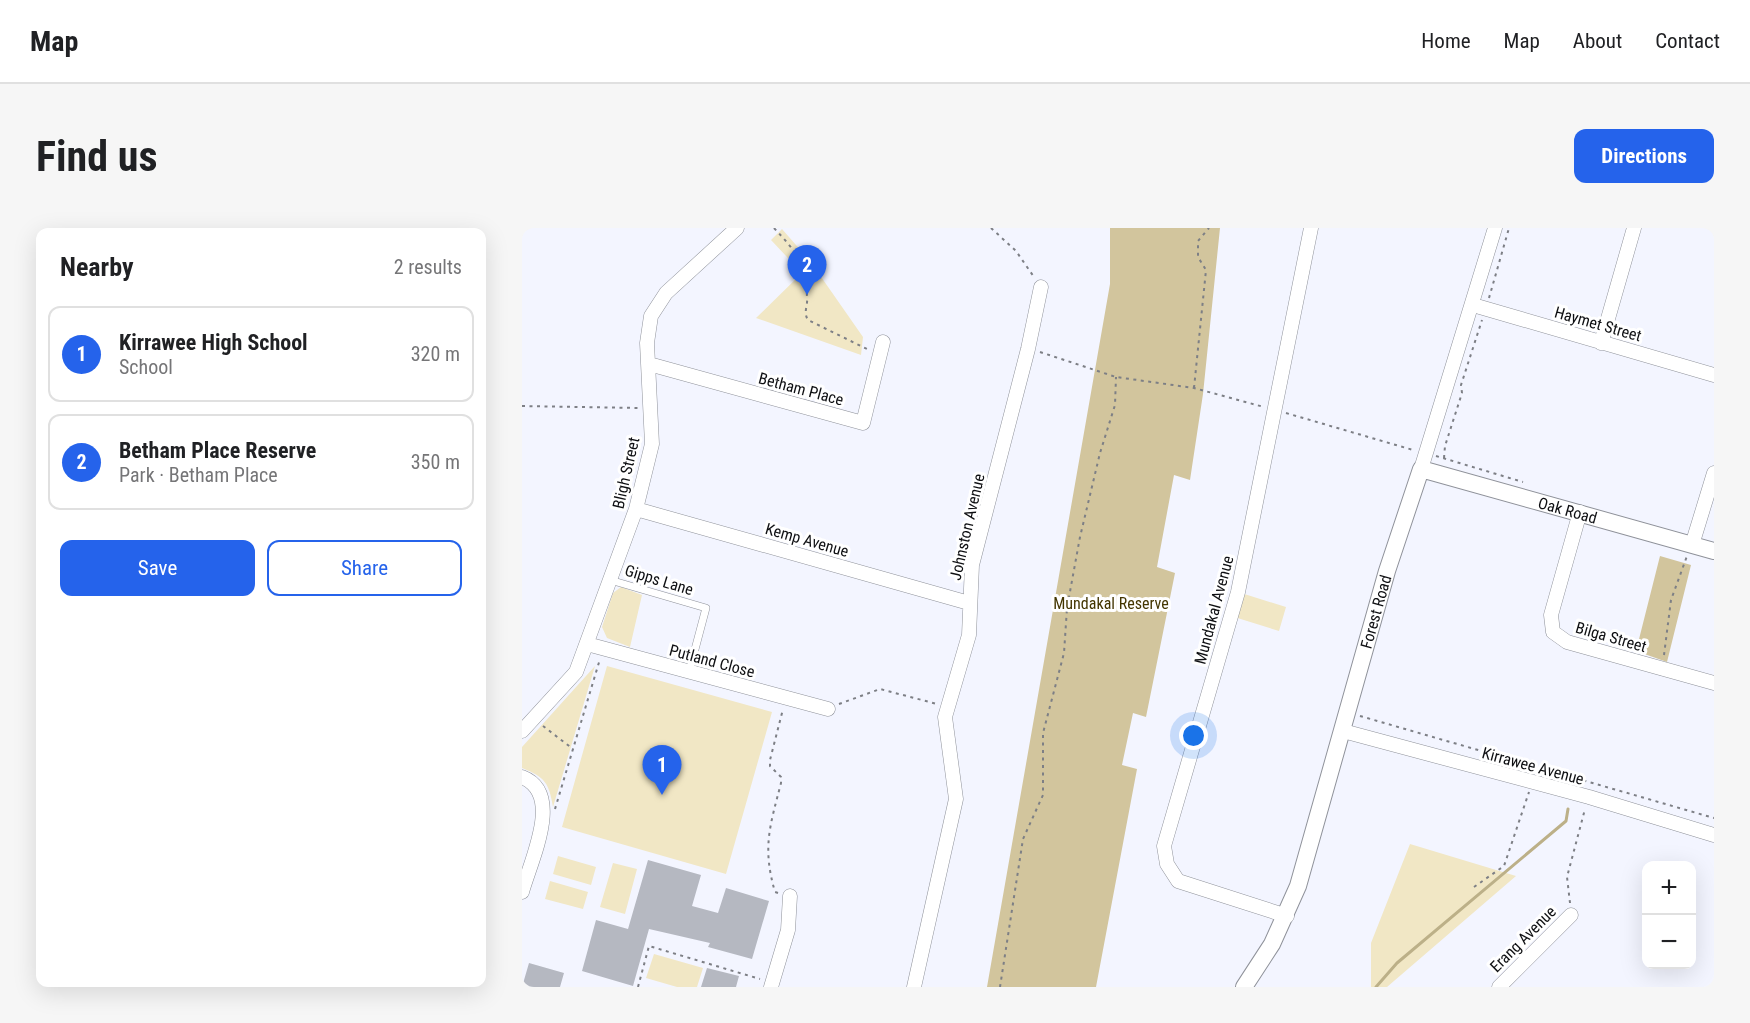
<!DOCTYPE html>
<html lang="en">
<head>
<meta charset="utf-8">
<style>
  :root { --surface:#fff; --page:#f6f6f6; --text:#202124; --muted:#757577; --line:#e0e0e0; --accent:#2563eb }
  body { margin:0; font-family:"Roboto Condensed",sans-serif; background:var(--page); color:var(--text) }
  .controls { position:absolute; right:18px; bottom:18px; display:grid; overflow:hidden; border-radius:12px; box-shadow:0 6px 24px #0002 }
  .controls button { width:54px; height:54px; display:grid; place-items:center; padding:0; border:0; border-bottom:2px solid var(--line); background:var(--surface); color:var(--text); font:30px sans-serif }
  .you { position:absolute; left:672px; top:508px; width:21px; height:21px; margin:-15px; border:4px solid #fff; border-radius:50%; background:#1a73e8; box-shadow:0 0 0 9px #1a73e833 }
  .badge { display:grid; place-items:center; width:39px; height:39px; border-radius:50%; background:var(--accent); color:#fff; font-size:20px; font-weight:700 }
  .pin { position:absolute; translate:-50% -50px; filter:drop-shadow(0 2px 3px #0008) }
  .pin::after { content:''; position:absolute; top:32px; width:21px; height:18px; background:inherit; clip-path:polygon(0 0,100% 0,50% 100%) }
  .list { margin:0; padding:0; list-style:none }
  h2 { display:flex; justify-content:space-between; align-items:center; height:78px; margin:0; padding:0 24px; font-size:26px }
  h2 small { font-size:20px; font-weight:400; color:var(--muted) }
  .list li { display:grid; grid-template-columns:39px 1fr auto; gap:18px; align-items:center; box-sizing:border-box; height:96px; margin:0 12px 12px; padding:0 12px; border:2px solid var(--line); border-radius:12px }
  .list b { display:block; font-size:22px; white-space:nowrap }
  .list p { margin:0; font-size:20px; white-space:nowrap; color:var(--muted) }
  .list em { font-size:20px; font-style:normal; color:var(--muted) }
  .actions { display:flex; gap:12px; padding:18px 24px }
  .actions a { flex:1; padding:14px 0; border:2px solid var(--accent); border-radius:12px; text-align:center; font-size:21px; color:var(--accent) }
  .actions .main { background:var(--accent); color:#fff }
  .map { position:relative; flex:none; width:1192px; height:759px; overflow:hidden; border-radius:12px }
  header { display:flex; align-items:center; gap:36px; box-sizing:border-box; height:84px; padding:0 30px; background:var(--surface); border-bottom:2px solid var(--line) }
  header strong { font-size:28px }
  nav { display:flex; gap:33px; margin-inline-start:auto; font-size:21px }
  .intro { display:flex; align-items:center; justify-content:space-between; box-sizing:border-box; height:144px; padding:0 36px }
  h1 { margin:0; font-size:42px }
  .button { padding:15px 27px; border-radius:12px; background:var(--accent); color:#fff; font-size:21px; font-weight:700 }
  main { display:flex; gap:36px; padding:0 36px }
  aside { flex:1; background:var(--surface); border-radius:12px; box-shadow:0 6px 24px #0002 }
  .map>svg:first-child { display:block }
  .green { fill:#f1e7c5 }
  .forest { fill:#d2c59d }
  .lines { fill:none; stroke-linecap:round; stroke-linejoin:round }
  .stream { stroke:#bcb088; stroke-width:3 }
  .building { fill:#b5b8c1 }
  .service-casing { stroke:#8f929a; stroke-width:8 }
  .minor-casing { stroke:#8f929a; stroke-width:15 }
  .tertiary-casing { stroke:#8f929a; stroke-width:18 }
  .path { stroke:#7d7f85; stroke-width:2; stroke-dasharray:3 4.5; stroke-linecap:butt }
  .service { stroke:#fff; stroke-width:7 }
  .minor { stroke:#fff; stroke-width:14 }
  .tertiary { stroke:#fff; stroke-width:16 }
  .labels { text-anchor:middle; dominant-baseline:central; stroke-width:6; stroke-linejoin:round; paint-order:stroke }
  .street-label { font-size:16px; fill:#0e0f12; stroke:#fff }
  .park-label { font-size:16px; fill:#433500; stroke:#fff }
</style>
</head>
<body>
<header>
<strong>Map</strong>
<nav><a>Home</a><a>Map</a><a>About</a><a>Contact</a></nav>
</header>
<div class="intro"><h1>Find us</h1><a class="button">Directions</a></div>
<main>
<aside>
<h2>Nearby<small>2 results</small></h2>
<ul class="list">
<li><span class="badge">1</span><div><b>Kirrawee High School</b><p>School</p></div><em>320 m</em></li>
<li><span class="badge">2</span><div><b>Betham Place Reserve</b><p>Park · Betham Place</p></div><em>350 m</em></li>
</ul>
<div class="actions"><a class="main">Save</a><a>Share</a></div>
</aside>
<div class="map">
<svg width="1192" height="759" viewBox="0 0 1192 759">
  <rect width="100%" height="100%" fill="#f3f5ff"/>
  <path class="green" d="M260 1 288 33 341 109 339 127 234 90 280 45 249 12Z
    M99 359 120 367 108 419 85 410 80 399 91 365Z
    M716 364 764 379 757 403 709 388Z
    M73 438 31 579C27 555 23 549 0 540V519Z
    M85 438 250 484 204 646 40 599Z
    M888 616 994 648 865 759H849V715Z
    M36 628 74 639 69 657 31 646Z
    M91 635 115 641 103 686 78 679Z
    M28 653 66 664 61 681 23 671Z
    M132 726 181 740 175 759H155L124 750Z"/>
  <path class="forest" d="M588 0H698L681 166 668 252 652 247 635 339 653 345 624 489 611 485 600 537 615 541 574 759H465L588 56Z
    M1138 328 1169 337 1145 434 1114 423Z"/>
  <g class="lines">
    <path class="stream" d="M854 759 875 735 1044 593 1046 581"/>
  </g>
  <path class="building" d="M126 632 179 647 170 678 196 685 204 660 247 673 230 731 186 719 188 715 127 701 111 758 60 743 74 692 106 701Z
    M7 735 42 745 38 759H0Z
    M185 740 217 748 214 759H179Z"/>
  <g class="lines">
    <g class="service-casing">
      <path id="service" d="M88 352 184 380 167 444"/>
    </g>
    <g class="minor-casing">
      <path id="minor" d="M951 77 1192 147
        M1079 115 1112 0
        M127 136 341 195 361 114
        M899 241 973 0
        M114 281 447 375
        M1058 284 1029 387 1031 404 1045 414 1192 455
        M1170 317 1192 245
        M65 416 306 481
        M0 503 54 444 114 281 130 216 125 115 129 88 144 65 215 0
        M821 503 1067 569 1192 607
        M0 549C42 565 9 632 0 664
        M765 688 656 653 645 636 642 618 716 364 789 0
        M249 759 266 702 268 668
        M392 759 434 571 423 489 447 407 450 337 506 121 519 59
        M977 759 1049 687"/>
    </g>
    <g class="tertiary-casing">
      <g id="tertiary">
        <path id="s1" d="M722 759 750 716 776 658 865 343 899 241 1192 323"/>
      </g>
    </g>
    <path class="path" d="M252 0C274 24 284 34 285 70 286 78 281 84 286 92L347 122
      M469 0 494 23 512 49
      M967 70 987 0
      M518 124 594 149 672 160 742 179
      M672 160 684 42 676 29V13L687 0
      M0 178 117 180
      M764 185 891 222
      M914 228 1001 254
      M922 230 923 218 940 165 939 157 960 92
      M1142 427 1149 372 1165 328
      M317 476 358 461 415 476
      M838 488 1192 590
      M21 498 51 521
      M33 581 78 431
      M952 659 982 638 1007 564
      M256 665 253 664C240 619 248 598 259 555V549L248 538V532L261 481
      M1048 675 1045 649 1063 581
      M116 759 127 718 238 751
      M478 759 501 611 521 567V505L542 425 545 380 558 309 578 225 593 177 594 149"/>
    <use href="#service" class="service"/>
    <use href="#minor" class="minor"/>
    <use href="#tertiary" class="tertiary"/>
  </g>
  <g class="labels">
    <g class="street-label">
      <text transform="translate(1076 96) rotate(16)">Haymet Street</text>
      <text transform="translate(279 161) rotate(15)">Betham Place</text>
      <text transform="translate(104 245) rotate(-77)">Bligh Street</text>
      <text stroke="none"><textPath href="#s1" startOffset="702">Oak Road</textPath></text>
      <text transform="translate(445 299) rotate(-77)">Johnston Avenue</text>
      <text transform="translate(285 312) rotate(16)">Kemp Avenue</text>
      <text transform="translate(137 352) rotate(17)">Gipps Lane</text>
      <text transform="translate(692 382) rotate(-75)">Mundakal Avenue</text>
      <text stroke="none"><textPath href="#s1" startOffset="400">Forest Road</textPath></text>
      <text transform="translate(1089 409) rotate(16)">Bilga Street</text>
      <text transform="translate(190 433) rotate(15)">Putland Close</text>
      <text transform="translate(1011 538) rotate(15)">Kirrawee Avenue</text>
      <text transform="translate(1001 711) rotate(-45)">Erang Avenue</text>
    </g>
    <g class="park-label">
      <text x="589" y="375">Mundakal Reserve</text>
    </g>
  </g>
</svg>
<div class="controls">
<button>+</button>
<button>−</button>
</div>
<div class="you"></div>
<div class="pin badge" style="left:140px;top:567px">1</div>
<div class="pin badge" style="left:285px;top:67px">2</div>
</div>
</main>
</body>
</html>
